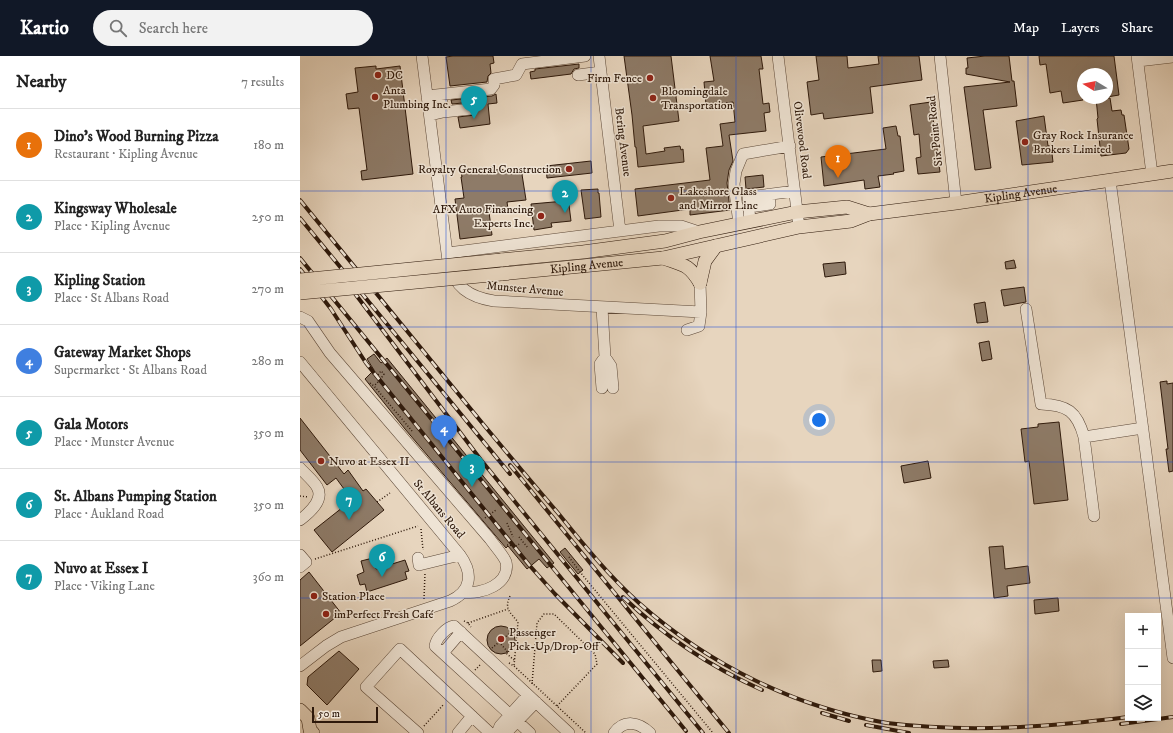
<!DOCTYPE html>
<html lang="en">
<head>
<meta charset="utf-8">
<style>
  :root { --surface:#fff; --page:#f2f2f2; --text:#222; --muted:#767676; --line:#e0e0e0; --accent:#111827 }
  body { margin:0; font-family:"IM FELL DW Pica",serif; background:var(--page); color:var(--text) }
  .controls { position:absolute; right:12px; bottom:12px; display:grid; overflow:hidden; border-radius:0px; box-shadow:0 4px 16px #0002 }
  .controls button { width:36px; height:36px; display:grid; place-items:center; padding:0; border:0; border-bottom:1px solid var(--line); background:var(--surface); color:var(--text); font:20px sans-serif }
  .compass { position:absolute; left:777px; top:12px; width:36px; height:36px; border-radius:50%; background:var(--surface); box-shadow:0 4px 16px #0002; rotate:280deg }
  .scale { position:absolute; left:12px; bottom:10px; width:66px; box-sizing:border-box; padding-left:4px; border:2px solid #2e190b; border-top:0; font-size:11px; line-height:14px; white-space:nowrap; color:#2e190b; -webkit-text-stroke:3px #efe4d5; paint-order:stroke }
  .you { position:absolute; left:519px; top:364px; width:14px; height:14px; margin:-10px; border:3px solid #fff; border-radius:50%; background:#1a73e8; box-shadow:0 0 0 6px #1a73e833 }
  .badge { display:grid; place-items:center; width:26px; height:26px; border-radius:50%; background:var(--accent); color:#fff; font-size:13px; font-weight:700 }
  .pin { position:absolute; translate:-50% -33px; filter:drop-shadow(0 1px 2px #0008) }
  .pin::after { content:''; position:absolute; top:21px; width:14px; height:12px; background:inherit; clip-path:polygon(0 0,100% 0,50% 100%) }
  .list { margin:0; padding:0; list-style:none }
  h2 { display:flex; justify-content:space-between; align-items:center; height:52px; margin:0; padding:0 16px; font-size:17px }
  h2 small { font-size:13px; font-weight:400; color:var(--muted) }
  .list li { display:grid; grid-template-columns:26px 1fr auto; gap:12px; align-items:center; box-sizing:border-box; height:72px; padding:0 16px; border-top:1px solid var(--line) }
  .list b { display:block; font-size:15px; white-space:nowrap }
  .list p { margin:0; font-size:13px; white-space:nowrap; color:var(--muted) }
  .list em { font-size:13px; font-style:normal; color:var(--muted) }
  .icon { flex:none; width:22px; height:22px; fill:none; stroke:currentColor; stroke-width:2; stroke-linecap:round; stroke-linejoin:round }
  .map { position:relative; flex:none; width:873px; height:677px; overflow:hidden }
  header { display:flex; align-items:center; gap:24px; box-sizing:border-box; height:56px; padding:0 20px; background:var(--accent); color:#fff }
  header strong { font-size:19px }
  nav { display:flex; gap:22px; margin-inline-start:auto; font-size:14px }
  .search { width:280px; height:36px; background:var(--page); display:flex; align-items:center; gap:10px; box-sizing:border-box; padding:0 14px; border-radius:22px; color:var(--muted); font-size:15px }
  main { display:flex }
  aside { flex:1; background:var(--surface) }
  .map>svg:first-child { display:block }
  .building { fill:#8e7b68; stroke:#2e190b }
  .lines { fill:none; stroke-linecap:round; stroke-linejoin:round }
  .minor-casing { stroke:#5c4838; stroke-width:12 }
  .major-casing { stroke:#2e190b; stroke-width:14 }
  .path { stroke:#2e190b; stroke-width:1.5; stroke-dasharray:1 2; stroke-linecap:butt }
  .minor { stroke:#efe4d5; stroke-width:11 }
  .major { stroke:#e7d5be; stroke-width:13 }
  .rail-casing { stroke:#2e190b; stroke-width:4 }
  .rail { stroke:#efe4d5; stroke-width:2.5; stroke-dasharray:8; stroke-linecap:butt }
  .major-bridge-casing { stroke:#2e190b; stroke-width:14; stroke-linecap:butt }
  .major-bridge { stroke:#e7d5be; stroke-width:13 }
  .grid { fill:none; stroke:#1d4ed8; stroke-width:1; stroke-opacity:0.55 }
  .poi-dot { fill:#8f2418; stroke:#efe4d5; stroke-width:1.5 }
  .labels { text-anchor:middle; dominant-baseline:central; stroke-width:3; stroke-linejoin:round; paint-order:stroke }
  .poi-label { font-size:12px; fill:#2e190b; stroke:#efe4d5; text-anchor:start }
  .street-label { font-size:12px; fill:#2e190b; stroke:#efe4d5 }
</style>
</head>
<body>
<header>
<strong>Kartio</strong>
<div class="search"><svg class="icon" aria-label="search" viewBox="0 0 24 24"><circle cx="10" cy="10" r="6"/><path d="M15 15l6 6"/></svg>Search here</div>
<nav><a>Map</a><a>Layers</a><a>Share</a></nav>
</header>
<main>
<aside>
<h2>Nearby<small>7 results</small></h2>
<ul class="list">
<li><span class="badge" style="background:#e8710a">1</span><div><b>Dino’s Wood Burning Pizza</b><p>Restaurant · Kipling Avenue</p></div><em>180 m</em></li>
<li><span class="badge" style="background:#0f9aa8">2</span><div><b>Kingsway Wholesale</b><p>Place · Kipling Avenue</p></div><em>250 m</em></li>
<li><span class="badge" style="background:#0f9aa8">3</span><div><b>Kipling Station</b><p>Place · St Albans Road</p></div><em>270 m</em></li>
<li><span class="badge" style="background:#3f7fe0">4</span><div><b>Gateway Market Shops</b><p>Supermarket · St Albans Road</p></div><em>280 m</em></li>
<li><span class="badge" style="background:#0f9aa8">5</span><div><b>Gala Motors</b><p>Place · Munster Avenue</p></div><em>350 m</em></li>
<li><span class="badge" style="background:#0f9aa8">6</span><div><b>St. Albans Pumping Station</b><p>Place · Aukland Road</p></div><em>350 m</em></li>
<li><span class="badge" style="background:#0f9aa8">7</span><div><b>Nuvo at Essex I</b><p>Place · Viking Lane</p></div><em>360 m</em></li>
</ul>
</aside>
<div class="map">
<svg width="873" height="677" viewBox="0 0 873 677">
  <rect width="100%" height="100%" fill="#e7d5be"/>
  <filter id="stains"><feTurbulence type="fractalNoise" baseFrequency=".005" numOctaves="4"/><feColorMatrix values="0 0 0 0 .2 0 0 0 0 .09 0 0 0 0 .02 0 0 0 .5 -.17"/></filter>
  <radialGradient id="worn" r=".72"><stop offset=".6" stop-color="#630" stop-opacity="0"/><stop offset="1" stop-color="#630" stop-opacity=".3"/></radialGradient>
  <path class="building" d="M153 0H193L194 7 190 8 191 17 188 20 187 26 150 30 146 1Z
    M324 0H371L379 65 343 70 346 98 365 95 364 92 380 90 381 94 383 93 384 106 338 111 336 91H335L332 59Z
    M410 0H461L463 13H459L463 48 469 47 470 56 464 57 466 75 429 79 433 105 429 114 427 127 430 154 390 159V153L338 160 335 133 410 124 406 92 423 90 420 68 435 66 433 46 406 49 404 26 414 25Z
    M516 0H547L548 12 579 8 578 0H619L622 24 570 31 573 57 524 63 523 57 511 59 507 26 519 24Z
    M685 0H709L712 25H714L717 50 683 54 691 112 675 114 664 31 710 26 666 18V12H668L667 2Z
    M739 0H814L819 39 807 41V18H783V44L763 47 761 35 750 37 746 8 740 9Z
    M279 8V12L274 13 271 18 231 23 230 16 235 15V13Z
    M76 10V13L100 10 113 118 62 124 61 115 67 114 59 52 48 53 46 38 58 36 55 12Z
    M196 38 197 47 188 48 190 68 160 72 158 61 175 59 177 56 178 52 173 46 152 48 151 44 192 40Z
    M796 42H810L812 55 821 54 822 59H824L829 93 826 97 801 100 797 63 798 62Z
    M631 46 640 116 618 118 616 102 621 101 619 78 614 79 610 49Z
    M744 60 748 90 751 89 753 106 722 109 716 65Z
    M596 70 598 80H600L604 115 593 117 594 118 578 120 580 131 565 133 564 124 524 130 521 101 586 93 583 72Z
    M291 105 292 117 247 122 246 110Z
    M194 111V114L202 113V114L221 112 226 144 207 146 208 153 189 156 192 179 160 183 155 143 164 142 161 121H162L161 115Z
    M463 119 464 131 446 133 445 121Z
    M298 133V137H299L301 161 285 163 281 134Z
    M265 145V149H269L271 165 251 167 252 171 234 174 231 148Z
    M714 204 716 212 706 213 705 206Z
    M545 206 546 218 525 221 523 208Z
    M724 231 726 246 704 250 701 234Z
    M685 246 688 266 677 267 674 248Z
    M689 285 692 303 682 305 679 287Z
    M74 298 81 307 87 302 254 507 251 509 247 512 239 503 227 513 208 490 206 492 105 373 65 323 74 314 67 303Z
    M867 325V328L873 327V415L869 416 866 393H868L860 326Z
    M0 362 44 418 48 414 63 435 66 433 84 454 32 496 14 474 52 444 36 422 27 429 0 394Z
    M759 366 768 444 734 448 729 405 725 406 721 373 738 371V368Z
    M628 405 631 422 604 427 601 410Z
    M703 490 705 513 728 510 730 527 707 530 708 540 694 542 689 491Z
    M265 492 283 514 278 518 260 496Z
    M73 502 76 513 105 504 109 515 105 516 107 523 67 536 65 528 60 529 57 519 64 516 61 505Z
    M9 516 41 557 0 590V524Z
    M758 542 759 555 735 558 734 544Z
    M187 584a14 14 0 1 1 28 0a14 14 0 1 1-28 0Z
    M39 595 59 613 27 649 7 629 8 621Z
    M572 604H581L582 615 573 616Z
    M648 604 649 611 634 612 633 605Z"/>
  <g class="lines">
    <g class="minor-casing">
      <path id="minor" d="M122 0 148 205C154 231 169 241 194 245L401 256 400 227
        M299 0 320 175
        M478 0 499 171
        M640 0 656 147
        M837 0 852 118
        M838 5 873 1
        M278 19 301 16
        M127 40 191 33 194 29V23L216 19 222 8 285 0
        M143 56 171 53
        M130 59 143 56 141 39
        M810 124 873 602
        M449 151 470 148 469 138
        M450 166 448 141 495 135
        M439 168 434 128 436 115 443 98 490 90
        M148 197 359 170H381L399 176
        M302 252 305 301 311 310 313 332
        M726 253 741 348C767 349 777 355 784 381L843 372
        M0 261 8 265 30 297 190 483C194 489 204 500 206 506 211 528 181 539 164 536
        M387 274 399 270 401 256
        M0 306 160 499C173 517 172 535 150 545L41 581 26 590 0 610
        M302 332 300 308 305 301
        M784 381 794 460
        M0 412C5 418 13 424 17 431 25 444 9 457 0 464
        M0 499 6 506 0 511
        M118 502 119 509 160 499
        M143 597 161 576
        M118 677 66 631 100 593 190 677
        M158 677 172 660
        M197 677 200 670 228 639
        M206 677 236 646
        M230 677 135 590C136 582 147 571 154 570L269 677
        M314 677C324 663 339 666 350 677"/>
    </g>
    <g class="major-casing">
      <g id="major">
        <path d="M363 202C383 209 389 208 400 227"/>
        <path d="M201 204 283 196 365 185 399 176 497 156 547 151 569 158"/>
        <path id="s1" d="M201 218 363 202 499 171 551 165 569 158 656 147 873 115"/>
        <path d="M400 227 405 205 416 190"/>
        <path d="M0 654 8 662 10 674 13 677"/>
      </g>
    </g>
    <path class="path" d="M73 318 80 324 74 330
      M76 321 81 315 84 318 80 324
      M70 327 74 330 112 375
      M0 440 8 441
      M77 446 90 437
      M185 462 196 454
      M207 467 213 481
      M121 473 123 494
      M219 481 228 492
      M207 489 217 490 219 488
      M269 501 280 516 413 677
      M15 503 118 470
      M210 540C204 553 210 556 218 566L214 610
      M124 543 125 517
      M164 565 168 567 171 571
      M168 567 208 553
      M199 586 207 595 206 597 214 604
      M192 592 210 577V574L217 575
      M209 607 214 610 286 677
      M175 614 181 608
      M232 628 237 567 244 558H254L295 598 297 608 257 650
      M124 670 144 648"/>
    <use href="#minor" class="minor"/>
    <use href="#major" class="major"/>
    <g class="rail-casing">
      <path id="rail" d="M0 144C61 219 122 294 183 368 208 398 233 428 258 457 283 488 309 520 339 547 409 609 495 651 587 667 668 677 748 671 828 661
        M0 162 210 418
        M0 202 386 675
        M0 213 31 253 66 307 230 510 255 538 323 607
        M53 235 181 404 403 677
        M210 409 429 677
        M323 541C364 580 411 611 462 634
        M522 657 549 665
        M821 668 873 661
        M566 669 609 677"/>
    </g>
    <use href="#rail" class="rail"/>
    <g class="major-bridge-casing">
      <path id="major-bridge" d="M0 224 201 204
        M0 237 201 218"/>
    </g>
    <use href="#major-bridge" class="major-bridge"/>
  </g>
  <path class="grid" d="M146 0V677M291 0V677M436 0V677M582 0V677M728 0V677M0 135H873M0 271H873M0 406H873M0 542H873"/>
  <g class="poi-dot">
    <circle cx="78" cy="19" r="4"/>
    <circle cx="350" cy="22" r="4"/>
    <circle cx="75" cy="41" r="4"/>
    <circle cx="353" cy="42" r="4"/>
    <circle cx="725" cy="86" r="4"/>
    <circle cx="269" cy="113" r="4"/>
    <circle cx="371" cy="142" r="4"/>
    <circle cx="241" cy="160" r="4"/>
    <circle cx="21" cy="405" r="4"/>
    <circle cx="14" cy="540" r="4"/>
    <circle cx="26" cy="558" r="4"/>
    <circle cx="201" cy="583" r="4"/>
  </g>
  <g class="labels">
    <g class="poi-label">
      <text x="86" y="19">DC</text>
      <text x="342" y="22" text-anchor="end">Firm Fence</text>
      <text x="83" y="34">Anta<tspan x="83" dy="14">Plumbing Inc.</tspan></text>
      <text x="361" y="35">Bloomingdale<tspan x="361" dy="14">Transportation</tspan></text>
      <text x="733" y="79">Gray Rock Insurance<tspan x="733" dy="14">Brokers Limited</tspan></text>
      <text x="261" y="113" text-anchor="end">Royalty General Construction</text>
      <text x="379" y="135">Lakeshore Glass<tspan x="379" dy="14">and Mirror Linc</tspan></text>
      <text x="233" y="153" text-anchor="end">AFX Auto Financing<tspan x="233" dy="14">Experts Inc.</tspan></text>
      <text x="29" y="405">Nuvo at Essex II</text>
      <text x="22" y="540">Station Place</text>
      <text x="34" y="558">imPerfect Fresh Café</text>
      <text x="209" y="576">Passenger<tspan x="209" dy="14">Pick-Up/Drop-Off</tspan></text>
    </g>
    <g class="street-label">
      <text transform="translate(635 75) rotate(-96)">Six Point Road</text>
      <text transform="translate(502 84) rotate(83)">Olivewood Road</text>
      <text transform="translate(323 86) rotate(83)">Bering Avenue</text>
      <text stroke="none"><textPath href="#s1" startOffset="527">Kipling Avenue</textPath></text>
      <text stroke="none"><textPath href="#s1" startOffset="86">Kipling Avenue</textPath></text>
      <text transform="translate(225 233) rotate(5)">Munster Avenue</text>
      <text transform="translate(139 453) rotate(50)">St Albans Road</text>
    </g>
  </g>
  <rect width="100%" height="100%" filter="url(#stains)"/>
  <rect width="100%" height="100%" fill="url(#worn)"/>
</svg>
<div class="controls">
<button>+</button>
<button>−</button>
<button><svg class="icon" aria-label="layers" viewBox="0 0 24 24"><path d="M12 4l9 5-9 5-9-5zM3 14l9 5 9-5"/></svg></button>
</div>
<svg class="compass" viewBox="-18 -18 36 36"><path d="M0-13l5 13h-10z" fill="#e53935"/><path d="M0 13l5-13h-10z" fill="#767676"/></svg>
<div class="scale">50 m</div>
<div class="you"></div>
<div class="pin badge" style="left:538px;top:122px;background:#e8710a">1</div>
<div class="pin badge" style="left:265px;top:157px;background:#0f9aa8">2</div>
<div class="pin badge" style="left:172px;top:431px;background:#0f9aa8">3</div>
<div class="pin badge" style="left:144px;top:392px;background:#3f7fe0">4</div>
<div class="pin badge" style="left:174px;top:63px;background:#0f9aa8">5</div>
<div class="pin badge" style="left:82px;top:521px;background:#0f9aa8">6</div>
<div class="pin badge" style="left:49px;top:464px;background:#0f9aa8">7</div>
</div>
</main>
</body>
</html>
